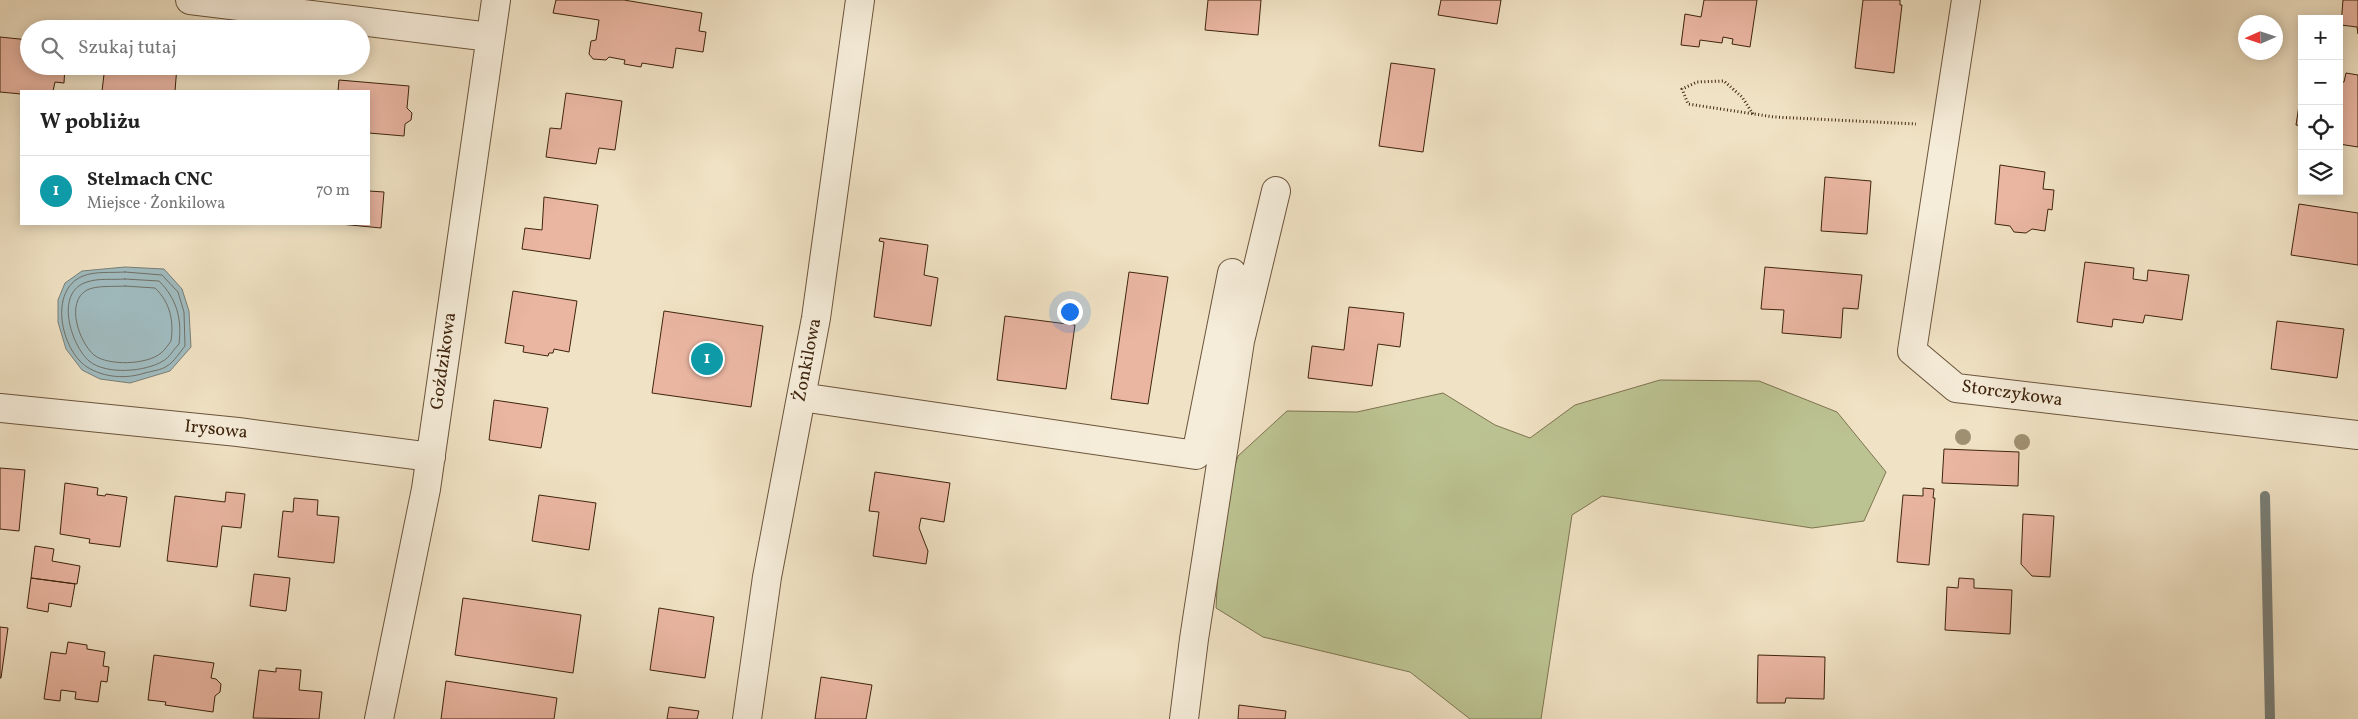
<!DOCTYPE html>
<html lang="pl">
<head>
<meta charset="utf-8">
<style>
  :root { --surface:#fff; --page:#f2f2f2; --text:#222; --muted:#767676; --line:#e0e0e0; --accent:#0f766e }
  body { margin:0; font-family:Vollkorn,serif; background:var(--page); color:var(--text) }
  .controls { position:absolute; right:15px; top:15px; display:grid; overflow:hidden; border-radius:0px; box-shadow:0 2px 12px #0003 }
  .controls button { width:45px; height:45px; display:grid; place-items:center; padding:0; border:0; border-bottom:1px solid var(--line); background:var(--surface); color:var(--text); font:25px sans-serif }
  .compass { position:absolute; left:2238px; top:15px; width:45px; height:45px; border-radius:50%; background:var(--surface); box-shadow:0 2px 12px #0003; rotate:267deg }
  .you { position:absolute; left:1069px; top:311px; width:18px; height:18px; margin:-12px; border:4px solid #fff; border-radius:50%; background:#1a73e8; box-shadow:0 0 0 8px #1a73e833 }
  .badge { display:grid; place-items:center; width:32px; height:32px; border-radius:50%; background:var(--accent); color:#fff; font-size:16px; font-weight:700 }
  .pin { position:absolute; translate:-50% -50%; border:2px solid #fff; box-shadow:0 1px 5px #0006 }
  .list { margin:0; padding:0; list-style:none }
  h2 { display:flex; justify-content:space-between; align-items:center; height:65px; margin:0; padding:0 20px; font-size:21px }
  h2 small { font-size:16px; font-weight:400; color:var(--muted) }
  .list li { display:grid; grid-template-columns:32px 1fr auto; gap:15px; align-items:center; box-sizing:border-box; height:70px; padding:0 20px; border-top:1px solid var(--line) }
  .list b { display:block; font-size:19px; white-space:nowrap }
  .list p { margin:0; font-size:16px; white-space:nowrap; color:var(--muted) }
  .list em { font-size:16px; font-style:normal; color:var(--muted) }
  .icon { flex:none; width:28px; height:28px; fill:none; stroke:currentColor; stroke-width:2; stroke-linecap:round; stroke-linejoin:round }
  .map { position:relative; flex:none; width:2358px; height:719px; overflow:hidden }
  .search { position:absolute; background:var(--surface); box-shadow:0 2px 12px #0003; left:20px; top:20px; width:350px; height:55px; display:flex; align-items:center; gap:12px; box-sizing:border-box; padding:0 18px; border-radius:28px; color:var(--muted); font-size:19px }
  .panel { position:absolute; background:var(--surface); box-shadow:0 2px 12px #0003; left:20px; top:90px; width:350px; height:135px; border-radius:0px }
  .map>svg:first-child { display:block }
  .green { fill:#bcc392; stroke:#7e7450 }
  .water { fill:#a0bbbf; stroke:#797f78 }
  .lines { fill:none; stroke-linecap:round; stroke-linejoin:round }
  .shore { stroke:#707066; stroke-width:1 }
  .stream { stroke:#797f78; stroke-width:10 }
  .building { fill:#eab6a2; stroke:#3f240d }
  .minor-casing { stroke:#6b543b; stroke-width:30 }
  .path { stroke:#3f240d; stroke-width:3; stroke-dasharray:1 2.5; stroke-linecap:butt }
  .minor { stroke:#f5ecd9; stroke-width:28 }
  .tree { fill:#a09072 }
  .labels { text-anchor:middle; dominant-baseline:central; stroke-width:4; stroke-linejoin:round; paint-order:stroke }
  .street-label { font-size:18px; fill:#3f240d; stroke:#f5ecd9 }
</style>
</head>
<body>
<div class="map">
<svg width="2358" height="719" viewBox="0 0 2358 719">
  <rect width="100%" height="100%" fill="#f0e2c4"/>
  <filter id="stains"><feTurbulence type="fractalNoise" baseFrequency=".004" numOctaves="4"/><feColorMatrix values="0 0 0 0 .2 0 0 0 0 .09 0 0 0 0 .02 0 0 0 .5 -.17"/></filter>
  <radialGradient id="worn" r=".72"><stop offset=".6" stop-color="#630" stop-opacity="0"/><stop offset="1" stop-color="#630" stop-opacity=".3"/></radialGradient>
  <path class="green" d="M1660 380 1759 381 1837 412 1886 472 1864 521 1812 528 1602 496 1572 515 1541 719H1470L1410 672 1263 637 1216 608 1221 510 1238 456 1287 411 1357 412 1443 393 1495 425 1530 438 1575 405Z"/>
  <path class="water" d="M125 267 164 269 182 289 189 311 191 347 170 371 130 383 100 379 82 370 66 349 58 322V300L65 283 82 271Z"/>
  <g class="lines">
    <path class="shore" d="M125 272 162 275 178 292 184 312 185 346C180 352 174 362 167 366 162 370 152 371 145 373 126 379 105 378 87 367 61 350 48 290 83 276 95 271 113 273 125 272Z
      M125 279 159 281C177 299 182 319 179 344 174 349 169 358 163 361 145 372 106 375 89 361 71 345 54 292 87 282 98 278 113 280 125 279Z
      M125 286 155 288C170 302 174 321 171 341 168 345 165 350 161 353 147 365 108 366 94 355 79 342 65 302 87 290 97 285 115 287 125 286Z"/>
    <path class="stream" d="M2265 496 2270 719"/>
  </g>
  <path class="building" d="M556 0H624L702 13 699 31 706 32 703 52 676 48 673 68 642 63 641 67 624 64 625 60 609 57 606 60 593 59 589 54 591 41 596 40 599 20 553 13Z
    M1208 0H1261L1258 35 1205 30Z
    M1441 0H1501L1497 24 1438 15Z
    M1704 0H1757L1750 47 1732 44 1733 39 1723 37 1722 43 1700 40 1699 47 1681 45 1685 14 1701 17Z
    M1863 0H1900V5H1902L1894 73 1855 68Z
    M2343 0H2358V34L2357 27 2341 25Z
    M0 37 29 40V66H65L64 83 55 82 53 91H21V94L0 92Z
    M1391 63 1435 69 1423 152 1379 146Z
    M105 66H177L175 91H102Z
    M2346 73 2358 75V147L2339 144V82H2344Z
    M339 80 409 86 407 108 412 113 411 120 405 124 404 136 369 133V91H338Z
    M2302 86V126L2296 125Z
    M566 93 622 101 615 150 599 148 596 164 546 157 550 128 561 129Z
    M2000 165 2045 172 2043 189 2054 190 2052 210 2048 209 2045 231 2032 229 2026 233 2014 232 2010 226 1995 224Z
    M1825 177 1871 181 1867 234 1821 231Z
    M369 191 384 192 381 228 340 224H369Z
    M544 197 598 205 590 259 522 249 525 228 542 230Z
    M2299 204 2358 213V265L2291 255Z
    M880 238 928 245 924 275 938 278 931 326 874 317 884 242 879 241Z
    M2085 262 2134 268 2133 279 2147 281 2148 270 2189 275 2182 320 2145 315 2143 323 2113 319 2112 327 2077 322Z
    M1765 267 1862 275 1858 309 1843 308 1841 338 1782 333 1784 310 1761 309Z
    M1129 272 1168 277 1148 404 1111 399Z
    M513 291 577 301 569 352 554 349 553 353H549L548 356 523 352 524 346 505 343Z
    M1349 307 1404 313 1400 347 1378 344 1372 386 1308 378 1312 346 1344 350Z
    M664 311 763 326 751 407 652 393Z
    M1005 316 1075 325 1066 389 997 380Z
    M2277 321 2344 329 2337 378 2271 369Z
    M494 400 548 408 541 448 489 440Z
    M1944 449 2019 452 2018 486 1942 483Z
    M0 468 25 470 19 531 0 529Z
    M875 472 950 483 944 522 921 518 919 528 928 551 926 564 873 556 879 512 869 511Z
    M65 483 98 488 97 495 105 496 106 494 127 497 120 547 89 543 90 539 60 534Z
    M1923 488 1934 489 1933 498H1935L1929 565 1897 562 1903 495 1923 496Z
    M226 492 245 494 241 528 222 526 217 567 167 561 175 496 225 502Z
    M539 495 596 503 589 550 532 541Z
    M294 498 318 500 317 515 339 517 334 563 278 557 283 511 293 512Z
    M2023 514 2054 516 2050 577 2032 576 2021 564Z
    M35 546 54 549 52 561 80 566 77 584 31 578Z
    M254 574 290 578 286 611 250 606Z
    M31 578 75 584 71 607 49 603 48 612 27 608Z
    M1959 578 1974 579V588L2012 590 2010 634 1945 630 1947 587 1958 588Z
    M463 598 581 615 573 673 455 655Z
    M659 608 714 617 705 678 650 670Z
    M0 627 8 628 1 678H0Z
    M68 642 87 645V649L105 652 103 666 109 667 107 682 101 681 98 702 75 699 76 692 61 690 60 701 44 699 51 652 66 654Z
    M154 655 214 663 211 678 216 679 221 684 220 692 215 696 213 712 165 705 166 702 148 700Z
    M1758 655 1825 657 1824 699 1786 698 1785 703H1757Z
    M276 668 301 670 299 690 322 692 319 719 253 718 259 670 276 672Z
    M821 677 872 685 866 719H815Z
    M446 681 557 698 554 719H441Z
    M1239 705 1286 711 1285 719H1238Z
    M669 707 699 711 697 719H667Z"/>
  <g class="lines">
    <g class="minor-casing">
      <path id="minor" d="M190 0 490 37
        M1966 0 1912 351 1956 388 2358 435
        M801 397 1196 455 1232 273
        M0 408 238 432 431 457
        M379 719 426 489 496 0
        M747 719 767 577 816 318 860 0
        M1184 719 1194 639 1240 341 1276 191"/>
    </g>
    <path class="path" d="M1753 114 1742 97 1724 81 1697 82 1682 89 1688 104 1774 117 1916 124"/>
    <use href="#minor" class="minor"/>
  </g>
  <g class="tree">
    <circle cx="1963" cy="437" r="8"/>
    <circle cx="2022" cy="442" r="8"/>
  </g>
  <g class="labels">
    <g class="street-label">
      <text transform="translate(808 360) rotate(-79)">Żonkilowa</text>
      <text transform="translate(444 361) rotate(-82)">Goździkowa</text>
      <text transform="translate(2012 394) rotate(8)">Storczykowa</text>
      <text transform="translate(216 430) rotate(6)">Irysowa</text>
    </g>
  </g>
  <rect width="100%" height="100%" filter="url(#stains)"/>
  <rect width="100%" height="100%" fill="url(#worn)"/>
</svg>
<div class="controls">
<button>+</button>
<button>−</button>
<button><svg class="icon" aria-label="locate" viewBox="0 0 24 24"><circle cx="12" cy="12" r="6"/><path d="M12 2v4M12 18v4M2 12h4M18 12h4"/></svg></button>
<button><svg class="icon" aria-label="layers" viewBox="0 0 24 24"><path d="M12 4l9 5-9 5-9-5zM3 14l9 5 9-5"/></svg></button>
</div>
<svg class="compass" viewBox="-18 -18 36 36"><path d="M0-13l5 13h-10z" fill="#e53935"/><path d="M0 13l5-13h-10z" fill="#767676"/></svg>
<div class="you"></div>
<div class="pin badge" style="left:707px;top:359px;background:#0f9aa8">1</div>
<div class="search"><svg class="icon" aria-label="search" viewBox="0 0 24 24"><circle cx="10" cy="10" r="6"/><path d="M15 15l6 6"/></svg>Szukaj tutaj</div>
<section class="panel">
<h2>W pobliżu<small></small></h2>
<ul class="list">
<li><span class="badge" style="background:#0f9aa8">1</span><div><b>Stelmach CNC</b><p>Miejsce · Żonkilowa</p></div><em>70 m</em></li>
</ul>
</section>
</div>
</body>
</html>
